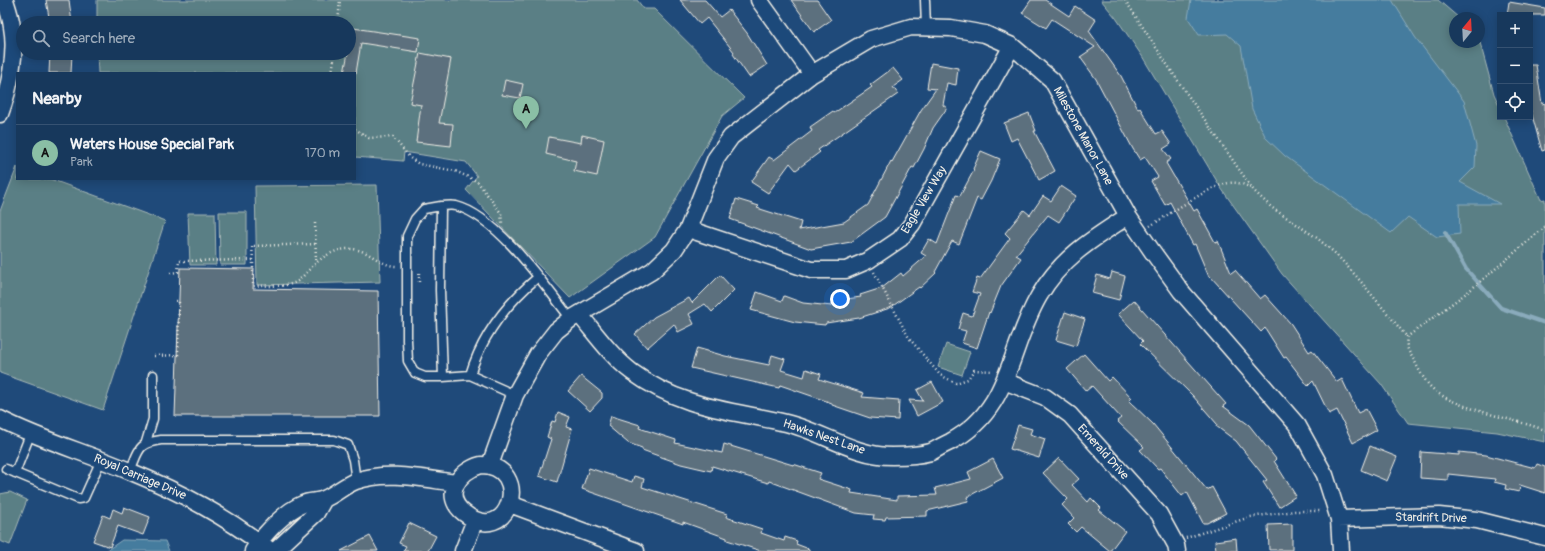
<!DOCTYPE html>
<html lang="en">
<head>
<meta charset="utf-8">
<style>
  :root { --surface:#17385c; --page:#203f62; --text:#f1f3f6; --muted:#9eacbb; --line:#365272; --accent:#8abfa5 }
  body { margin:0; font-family:Pangolin,sans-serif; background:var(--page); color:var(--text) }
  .controls { position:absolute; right:12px; top:12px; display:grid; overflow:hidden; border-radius:0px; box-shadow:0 2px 10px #0003 }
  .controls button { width:36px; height:36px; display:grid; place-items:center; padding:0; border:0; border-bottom:1px solid var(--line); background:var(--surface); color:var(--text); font:20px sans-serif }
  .compass { position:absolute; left:1449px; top:12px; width:36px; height:36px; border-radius:50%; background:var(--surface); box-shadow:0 2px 10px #0003; rotate:18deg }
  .you { position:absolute; left:840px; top:299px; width:14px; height:14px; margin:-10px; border:3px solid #fff; border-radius:50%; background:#1a73e8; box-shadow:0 0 0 6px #1a73e833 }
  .badge { display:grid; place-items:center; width:26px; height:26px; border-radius:50%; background:var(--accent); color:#111; font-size:13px; font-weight:700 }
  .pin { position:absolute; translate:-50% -33px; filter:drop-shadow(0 1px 2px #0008) }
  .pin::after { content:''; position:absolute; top:21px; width:14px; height:12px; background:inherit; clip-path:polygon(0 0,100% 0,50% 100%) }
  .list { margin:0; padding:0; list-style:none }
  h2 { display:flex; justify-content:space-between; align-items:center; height:52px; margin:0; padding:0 16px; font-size:17px }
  h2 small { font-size:13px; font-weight:400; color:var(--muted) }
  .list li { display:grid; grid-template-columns:26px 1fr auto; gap:12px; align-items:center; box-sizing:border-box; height:56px; padding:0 16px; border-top:1px solid var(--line) }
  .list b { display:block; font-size:15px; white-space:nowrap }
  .list p { margin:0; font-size:13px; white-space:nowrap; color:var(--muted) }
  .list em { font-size:13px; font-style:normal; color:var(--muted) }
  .icon { flex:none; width:22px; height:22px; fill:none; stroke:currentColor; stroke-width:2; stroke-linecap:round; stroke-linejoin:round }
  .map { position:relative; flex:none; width:1545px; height:551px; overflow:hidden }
  .search { position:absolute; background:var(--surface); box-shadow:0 2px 10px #0003; left:16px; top:16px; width:340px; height:44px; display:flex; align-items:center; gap:10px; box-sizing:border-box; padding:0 14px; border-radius:22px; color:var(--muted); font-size:15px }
  .panel { position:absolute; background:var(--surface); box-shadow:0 2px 10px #0003; left:16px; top:72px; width:340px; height:108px; border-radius:0px }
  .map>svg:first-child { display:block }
  .green { fill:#5a7f85; stroke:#a7b8b6 }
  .water { fill:#447c9e; stroke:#8aabbc }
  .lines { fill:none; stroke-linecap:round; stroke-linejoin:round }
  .stream { stroke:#8aabbc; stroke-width:4 }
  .building { fill:#5c6f7e; stroke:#f4f1e8 }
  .lane-casing { stroke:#f4f1e8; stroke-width:11 }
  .street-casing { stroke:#f4f1e8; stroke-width:19 }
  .path { stroke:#f4f1e8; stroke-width:2.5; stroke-dasharray:1 3; stroke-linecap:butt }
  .lane { stroke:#1f4a7a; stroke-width:8 }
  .street { stroke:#1f4a7a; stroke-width:16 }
  .labels { text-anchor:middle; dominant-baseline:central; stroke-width:3; stroke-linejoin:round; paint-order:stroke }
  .street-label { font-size:12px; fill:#f4f1e8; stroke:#1f4a7a }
</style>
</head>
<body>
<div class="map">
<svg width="1545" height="551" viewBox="0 0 1545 551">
  <rect width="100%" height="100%" fill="#1f4a7a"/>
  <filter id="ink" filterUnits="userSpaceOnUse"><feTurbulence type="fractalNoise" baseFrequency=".025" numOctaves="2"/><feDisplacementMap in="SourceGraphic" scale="8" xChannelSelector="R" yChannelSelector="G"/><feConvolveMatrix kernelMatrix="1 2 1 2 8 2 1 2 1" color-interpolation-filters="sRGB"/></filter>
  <g filter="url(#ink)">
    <path class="green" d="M97 0H637L644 9H654L744 98 722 116 655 237 570 298 466 190 477 176 466 162 404 152 403 161 355 157V73H98L97 53H349V23H97Z
      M1101 0H1438L1459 18H1455V42H1479V39L1494 94 1500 107V117H1504L1541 200 1545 199V442L1497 432 1408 423 1381 384 1282 274 1221 188 1142 56 1116 18Z
      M17 167V179H50L165 221 103 410 0 373V211Z
      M377 185 380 282 257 285 255 186Z
      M219 212H247V265H220Z
      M188 213H215L216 265H190Z
      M946 344 970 352 962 375 938 367Z
      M10 492 27 500 10 545 0 541V494Z"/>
    <path class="water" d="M1191 0H1392L1415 37 1464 101 1476 146 1475 167 1460 182 1500 204H1459L1460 234 1437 237 1408 217 1391 233 1285 156 1266 138 1252 109 1241 46 1227 34 1199 35 1188 18Z
      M122 540 165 541 169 551H106Z"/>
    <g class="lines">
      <path class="stream" d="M1445 232 1466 269 1501 308 1545 323"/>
    </g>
    <path class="building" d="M46 0H69L72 23H50Z
      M680 0H705L720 17 729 10 747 33 767 65 749 77 733 54 734 52 707 18 700 24Z
      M791 0H817L831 20 814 32Z
      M1031 0H1045L1069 16 1075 6 1096 20 1089 31 1121 76 1138 109 1140 108 1156 134 1162 131 1171 144 1163 149 1171 159 1166 163 1194 211 1197 209 1215 242 1218 241 1231 273 1235 270 1260 299 1265 295 1291 324 1309 352 1312 350 1337 382 1342 379 1358 413 1366 409 1377 430 1353 443 1337 410 1329 414 1313 381 1308 386 1286 357 1284 358 1265 328 1261 332 1210 276 1209 277 1195 244 1193 245 1170 202 1165 205 1151 181 1158 177 1145 157 1140 160 1133 149 1096 79 1080 57 1095 47 1052 19 1046 28 1022 13Z
      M1509 2 1545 8V15H1507Z
      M353 28 420 38 418 52 361 43 356 73H344Z
      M50 53H72L71 73H49Z
      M420 53 451 59 439 123 453 124 451 146 416 142 421 105 410 103Z
      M931 63 958 68 956 85 947 83 943 105 947 108 933 128 924 149 914 168 912 167 885 217 851 242 811 249 730 219 736 199 759 206 757 208 801 222 799 230 844 222 868 205 891 161 892 162 921 110 936 89 927 88Z
      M1530 65H1536L1542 104 1545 103V150L1542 151 1530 108Z
      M893 68 903 80 893 87 898 94 818 150 820 152 796 170 790 163 768 193 751 182 769 157 774 160 812 131 810 127 833 111 834 113 872 87 870 85Z
      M505 80 523 84 520 98 502 95Z
      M1029 113 1036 131H1034L1055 171 1039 180 1017 138 1011 141 1004 123Z
      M582 135 604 140 597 176 574 171 576 161 546 154 549 137 581 143Z
      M981 151 1000 159 991 181 981 200 977 198 959 244 952 241 935 272 936 273 920 288 919 287 890 308 859 318 826 323 825 325 795 322 751 310 757 292 782 301 784 296 803 303 832 306V301L861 297 860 295 882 288 901 273 903 276 926 256 921 253 929 239 937 244 956 195 960 196 974 170 973 169Z
      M1061 186 1076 196 1059 222 1048 215 1016 255 1021 258 1001 286 990 313 989 312 977 348 962 343 966 331 958 329 963 313 972 316 980 294 972 292 977 278 980 279 1010 238 1005 233 1024 210 1030 215 1043 196 1051 201Z
      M180 268 254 269 253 289 378 291 380 416H175Z
      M1112 272 1125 276 1119 300 1092 293 1097 275 1110 279Z
      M720 275 734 290 712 312 705 304 689 314 694 324 678 332 674 324 647 348 635 334 654 317 689 298 692 303Z
      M1134 300 1226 404 1223 406 1249 425 1276 459 1274 461 1296 496 1279 507 1263 482 1267 480 1236 441 1216 426 1217 424 1192 395 1140 344 1143 341 1118 314Z
      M1065 312 1085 319 1076 346 1056 340Z
      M697 348 725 356 769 365 772 355 785 359 781 370 804 377 806 369 821 374 819 379 864 393 862 397 899 400 898 420 870 418 832 405V403L780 385 779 388 691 368Z
      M1084 354 1108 381 1112 377 1132 398 1129 401 1153 424 1207 490 1212 487 1226 513 1207 523H1203L1187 492 1182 496 1160 468 1158 469 1140 450 1144 447 1117 421 1121 418 1092 386 1086 391 1067 369Z
      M581 376 602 393V398L590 411 568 391Z
      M932 382 943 402 917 416 909 400 923 401 917 390Z
      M558 412 570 417 566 427 572 429 557 482 539 476 551 439 547 437 552 421 555 422Z
      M611 416 640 425 639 428 676 440 675 443 722 453 724 444 793 465V464L821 473 818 479 852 490 851 493 897 500V496L937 495 935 488 971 479 968 472 993 459 1003 478 967 497 968 501 927 511V516L886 517 885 520 873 519 874 515 856 513 769 481 768 483 712 466 711 471 681 464 642 450V448L628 443 608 426Z
      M1018 425 1032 429 1030 434 1045 439 1039 458 1010 449Z
      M1370 446 1397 457 1387 481 1361 470Z
      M1421 452 1459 455V452L1486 455 1535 468 1537 464 1545 467V493L1520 485 1519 492 1505 489 1506 485 1494 482 1495 479 1448 474V480L1420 478Z
      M1059 458 1079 479 1072 485 1088 502 1091 498 1101 508 1099 510 1125 531 1110 551 1081 527 1076 532 1068 524 1074 518 1062 505 1068 499 1043 473Z
      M589 468 632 482 634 476 644 479 642 487 727 514 726 517 762 529 761 533 784 541 785 537 797 541 796 544 809 549V551H761L727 540V538L683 522V524L582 489Z
      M124 507 150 517 143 535 118 526 110 547 93 541 103 515 110 518 113 509 122 513Z
      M409 523 436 536 428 551H403L406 546 399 543Z
      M1292 524V550H1269L1268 525Z
      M370 536 378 551H341Z
      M1236 538 1237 551H1216L1215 541Z"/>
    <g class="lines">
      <g class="lane-casing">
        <path id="lane" d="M925 0 926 28
          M441 206 424 209 415 219 407 236V340L408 361 415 373 425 377H443
          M470 375C482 335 506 304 538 277
          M515 395 470 375 443 377 440 290 441 206C446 206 451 205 456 206 497 216 546 287 571 319
          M146 442 153 419V375
          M6 469 78 499 84 498 101 460
          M130 471C139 451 137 443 161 440H334L348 445 353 460 356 481
          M15 473 31 432"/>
      </g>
      <g class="street-casing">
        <path id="street" d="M759 0 812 74
          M0 114C9 90 17 53 12 27 11 18 8 9 5 0
          M688 229 811 270H846L869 260 900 239 912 224 1012 46
          M579 314C595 333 611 356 632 372 681 408 729 410 786 423 821 431 854 456 892 456 903 456 920 455 931 452 937 449 943 445 950 442 1011 410 1008 349 1039 296 1061 258 1092 239 1128 216
          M1004 381 1045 397 1070 415 1159 514 1176 545 1177 551
          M0 419C41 440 87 453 129 471 183 493 225 516 271 551
          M481 465C533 465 510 550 464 513 442 496 458 471 481 465Z
          M490 465 515 395 538 354 556 331 571 319 652 271 674 250 688 229 716 158 731 137 812 74 871 39 911 27 951 28 985 34 1012 46 1052 80 1128 216 1152 251 1181 291 1298 426 1325 475 1339 519 1341 551
          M510 504 636 551
          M1339 519 1439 516 1477 520 1545 537
          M253 551C263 535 285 511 303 504 310 501 318 502 324 499 335 495 344 485 356 481 387 470 424 479 456 483
          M275 551 316 513 324 499
          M463 551 475 520"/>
      </g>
      <path class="path" d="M1125 0 1176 78 1254 191 1271 207 1317 238 1336 254 1357 277 1407 337
        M338 23 340 0
        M332 73 335 53
        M355 129 369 138 393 137 410 158 419 164 455 171 477 181 501 213 502 223
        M315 223 316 262
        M1150 226C1168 215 1211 185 1229 183 1238 182 1245 184 1252 189
        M1545 227 1469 291 1407 337C1405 348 1410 353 1415 362 1420 372 1425 382 1434 390 1456 409 1515 419 1545 430
        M253 260 252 246 316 244
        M874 272 909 338 940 375 956 383 968 379 974 370 993 371
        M170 273 178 272 179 261 253 260V286C265 285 284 288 296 282 300 280 304 275 307 272 318 260 329 251 346 249 369 247 378 266 397 266
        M419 273V285
        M154 356 178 355 179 301H176
        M1186 538 1250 517 1295 511H1322"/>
      <use href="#lane" class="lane"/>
      <use href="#street" class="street"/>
    </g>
  </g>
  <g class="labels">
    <g class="street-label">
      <text transform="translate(1083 136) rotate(61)">Milestone Manor Lane</text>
      <text transform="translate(924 200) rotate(-59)">Eagle View Way</text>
      <text transform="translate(824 437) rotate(19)">Hawks Nest Lane</text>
      <text transform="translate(1103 452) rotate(48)">Emerald Drive</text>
      <text transform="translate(140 477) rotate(23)">Royal Carriage Drive</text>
      <text transform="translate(1431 518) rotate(1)">Stardrift Drive</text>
    </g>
  </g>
</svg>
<div class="controls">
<button>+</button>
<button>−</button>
<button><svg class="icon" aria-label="locate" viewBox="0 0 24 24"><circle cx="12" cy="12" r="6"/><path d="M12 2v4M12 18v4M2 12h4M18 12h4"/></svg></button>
</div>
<svg class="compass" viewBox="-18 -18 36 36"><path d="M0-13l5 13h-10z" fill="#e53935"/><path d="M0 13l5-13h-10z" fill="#9eacbb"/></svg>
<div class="you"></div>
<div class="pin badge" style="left:526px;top:129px">A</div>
<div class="search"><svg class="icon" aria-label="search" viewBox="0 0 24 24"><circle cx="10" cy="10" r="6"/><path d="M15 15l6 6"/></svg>Search here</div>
<section class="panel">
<h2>Nearby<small></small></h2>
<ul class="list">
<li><span class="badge">A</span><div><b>Waters House Special Park</b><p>Park</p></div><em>170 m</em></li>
</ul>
</section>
</div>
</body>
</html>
